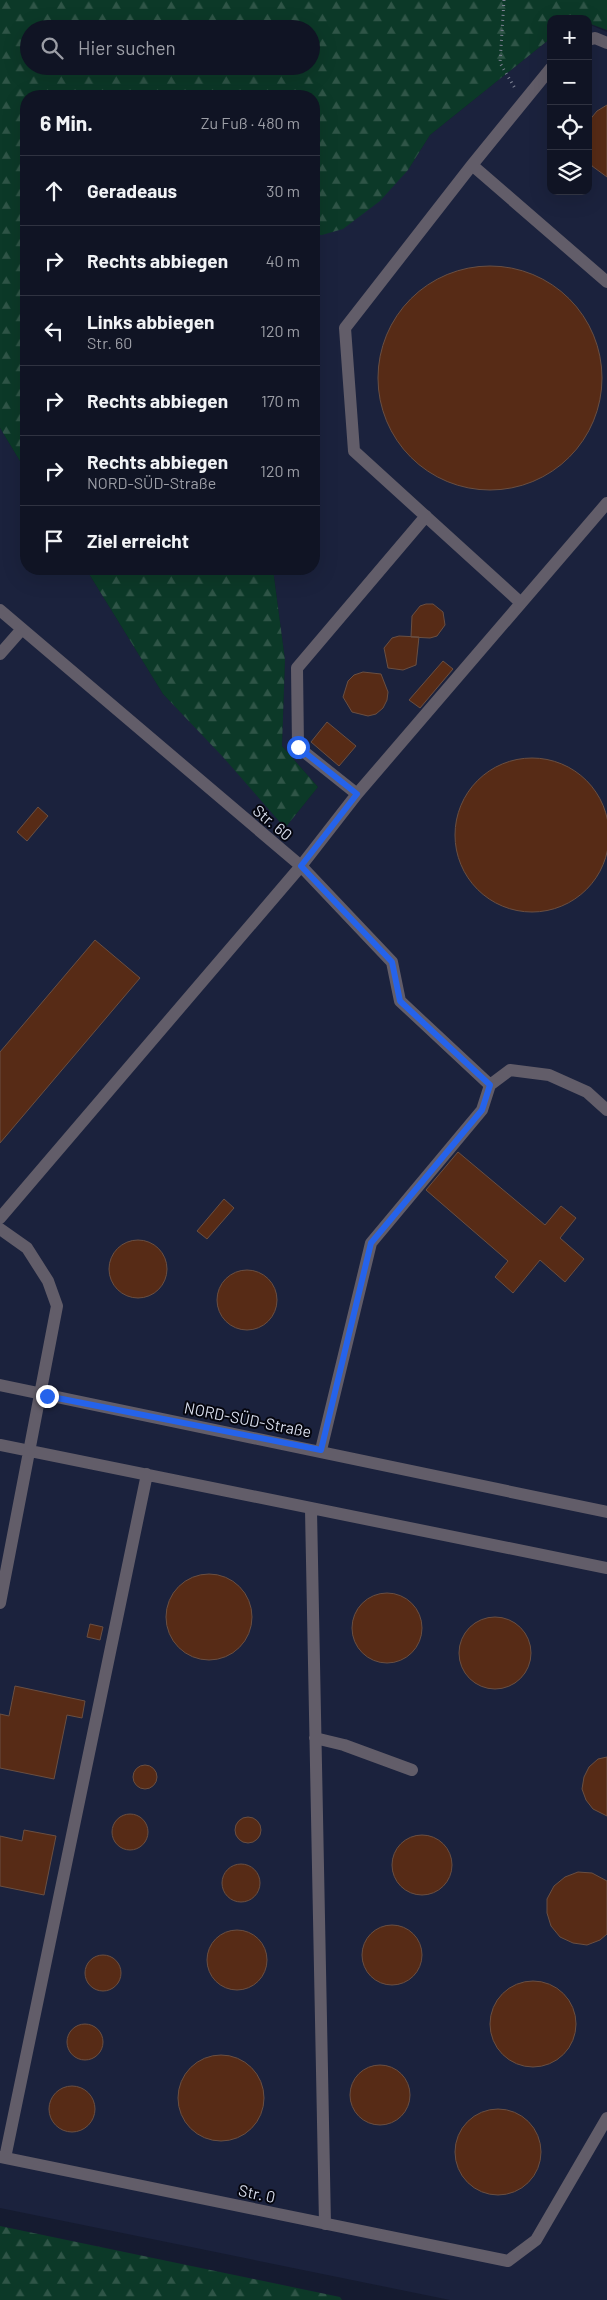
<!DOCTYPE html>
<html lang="de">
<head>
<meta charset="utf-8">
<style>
  :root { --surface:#101424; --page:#1e2131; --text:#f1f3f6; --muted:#9c9ea6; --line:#303341 }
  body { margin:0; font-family:Barlow,sans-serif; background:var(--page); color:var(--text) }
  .controls { position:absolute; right:15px; top:15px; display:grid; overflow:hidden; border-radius:10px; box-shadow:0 5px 20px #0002 }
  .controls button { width:45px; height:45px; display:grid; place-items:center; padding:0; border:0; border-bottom:1px solid var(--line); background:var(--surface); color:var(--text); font:25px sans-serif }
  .stop { position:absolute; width:15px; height:15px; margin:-11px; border:4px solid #2563eb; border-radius:50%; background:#fff }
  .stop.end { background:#2563eb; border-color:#fff; box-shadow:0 1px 5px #0008 }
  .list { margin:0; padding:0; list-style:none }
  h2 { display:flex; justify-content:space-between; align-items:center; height:65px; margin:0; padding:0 20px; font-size:21px }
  h2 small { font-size:16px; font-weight:400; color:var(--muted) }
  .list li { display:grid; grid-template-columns:32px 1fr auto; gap:15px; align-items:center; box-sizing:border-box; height:70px; padding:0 20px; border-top:1px solid var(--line) }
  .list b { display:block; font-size:19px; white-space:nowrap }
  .list p { margin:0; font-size:16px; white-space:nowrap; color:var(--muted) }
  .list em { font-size:16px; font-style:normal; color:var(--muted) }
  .icon { flex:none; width:28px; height:28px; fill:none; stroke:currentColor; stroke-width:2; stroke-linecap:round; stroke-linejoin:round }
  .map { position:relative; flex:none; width:607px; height:2300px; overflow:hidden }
  .search { position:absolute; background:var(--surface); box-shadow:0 5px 20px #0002; left:20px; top:20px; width:300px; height:55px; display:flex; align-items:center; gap:12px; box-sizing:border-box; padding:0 18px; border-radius:28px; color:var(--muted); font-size:19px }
  .panel { position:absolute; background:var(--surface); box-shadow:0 5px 20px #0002; left:20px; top:90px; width:300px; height:485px; border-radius:20px }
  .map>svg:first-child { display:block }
  .built { fill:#1b223d }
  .forest { fill:url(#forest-firs); fill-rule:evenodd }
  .building { fill:#572b16; stroke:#6a4f42 }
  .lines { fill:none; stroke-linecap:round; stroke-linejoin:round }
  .path { stroke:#7d8294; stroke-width:3; stroke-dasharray:1 4; stroke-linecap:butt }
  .minor { stroke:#625d69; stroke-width:12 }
  .route { stroke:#2563eb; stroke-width:6 }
  .labels { text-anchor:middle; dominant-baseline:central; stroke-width:4; stroke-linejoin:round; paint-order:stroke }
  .street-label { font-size:16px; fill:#d7dceb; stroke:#05060f }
</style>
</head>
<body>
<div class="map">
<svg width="607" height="2300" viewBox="0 0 607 2300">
  <defs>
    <pattern id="forest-firs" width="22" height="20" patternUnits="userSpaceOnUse" patternTransform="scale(1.25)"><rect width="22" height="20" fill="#0c3928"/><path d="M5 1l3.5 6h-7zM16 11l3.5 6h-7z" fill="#2f5547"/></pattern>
  </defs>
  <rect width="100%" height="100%" fill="#151b30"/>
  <path class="built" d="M588 24 607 32V2300H450L0 2208V428L26 471V569H86L163 694 223 756 285 828 318 787 282 746 285 660 273 569H314V235H322L408 170 430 135 551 38V191H588Z"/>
  <path class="forest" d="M0 0H607V30L588 23V19H551V38L430 135 408 170 380 201 343 229 322 235H314V96H26V471L0 428ZM29 29H311V66H29Z
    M86 569H273L285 660 282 746 318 787 285 828 223 757 163 694Z
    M0 2226 340 2297 342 2300H0Z"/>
  <path class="building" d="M607 105V177L592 166 588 158V122L597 111Z
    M378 378a112 112 0 1 1 224 0a112 112 0 1 1-224 0Z
    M426 604H433L443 612 445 625 437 636 430 638 411 637 412 616 420 606Z
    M399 636 419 637 416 665 403 670 388 668 384 648 392 638Z
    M443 661 453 669 420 708 409 700Z
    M363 672 381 674 388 692 387 700 383 708 376 714 368 716 352 712 343 697 348 681 354 675Z
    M327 722 356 746 339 766 311 742Z
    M455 835a77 77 0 1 1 154 0a77 77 0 1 1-154 0Z
    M38 807 48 816 27 841 17 832Z
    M95 940 140 978 0 1143V1052Z
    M458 1152 545 1225 561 1206 576 1218 560 1238 584 1259 565 1282 540 1260 513 1293 495 1277 508 1261 426 1190Z
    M224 1199 234 1208 207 1239 197 1231Z
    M109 1269a29 29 0 1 1 58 0a29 29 0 1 1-58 0Z
    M217 1300a30 30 0 1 1 60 0a30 30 0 1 1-60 0Z
    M166 1617a43 43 0 1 1 86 0a43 43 0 1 1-86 0Z
    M352 1628a35 35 0 1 1 70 0a35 35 0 1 1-70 0Z
    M459 1653a36 36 0 1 1 72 0a36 36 0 1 1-72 0Z
    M90 1624 103 1627 100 1640 87 1637Z
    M15 1686 85 1701 82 1718 67 1715 54 1779 0 1768V1714L9 1716Z
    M607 1757V1816L593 1809 586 1800 582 1789 584 1777 589 1767 598 1759Z
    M133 1777a12 12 0 1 1 24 0a12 12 0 1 1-24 0Z
    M112 1832a18 18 0 1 1 36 0a18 18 0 1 1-36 0Z
    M235 1830a13 13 0 1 1 26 0a13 13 0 1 1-26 0Z
    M24 1830 56 1836 44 1895 0 1886V1836L22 1841Z
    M392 1865a30 30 0 1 1 60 0a30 30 0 1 1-60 0Z
    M222 1883a19 19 0 1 1 38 0a19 19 0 1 1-38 0Z
    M578 1872 592 1873 607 1881V1934L600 1940 587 1945 573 1943 560 1937 551 1926 547 1913V1899L554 1886 565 1877Z
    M362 1955a30 30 0 1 1 60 0a30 30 0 1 1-60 0Z
    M207 1960a30 30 0 1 1 60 0a30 30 0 1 1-60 0Z
    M85 1973a18 18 0 1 1 36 0a18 18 0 1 1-36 0Z
    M490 2024a43 43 0 1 1 86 0a43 43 0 1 1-86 0Z
    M67 2042a18 18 0 1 1 36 0a18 18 0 1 1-36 0Z
    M178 2098a43 43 0 1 1 86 0a43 43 0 1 1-86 0Z
    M350 2095a30 30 0 1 1 60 0a30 30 0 1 1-60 0Z
    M49 2109a23 23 0 1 1 46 0a23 23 0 1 1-46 0Z
    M455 2152a43 43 0 1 1 86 0a43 43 0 1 1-86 0Z"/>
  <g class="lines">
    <path class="path" d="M504 0 500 63 516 90"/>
    <path class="minor" d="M588 40 595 38 607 43
      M472 165 607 282
      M521 603 354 451 345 328 472 165 551 68
      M0 610 301 866 392 962 400 1001 490 1085
      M0 654 22 629
      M357 794 298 747 297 668 426 516
      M0 1218 301 866 357 794 607 503
      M0 1229 27 1248 48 1281 57 1306 0 1603
      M0 1385 607 1512
      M0 1445 607 1568
      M321 1450 371 1243 482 1110 490 1085 510 1070 549 1075 587 1092 607 1110
      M311 1510 325 2224
      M315 1738 344 1745 412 1770
      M0 2157 508 2261 536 2240 607 2118
      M5 2158 147 1474"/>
  </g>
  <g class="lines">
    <path class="route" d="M47 1396 321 1450 371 1243 482 1110 490 1085 400 1001 392 962 301 866 357 794 298 747"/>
  </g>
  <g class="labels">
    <g class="street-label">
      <text transform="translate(273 822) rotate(40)">Str. 60</text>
      <text transform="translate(248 1419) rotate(11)">NORD-SÜD-Straße</text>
      <text transform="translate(257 2193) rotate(12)">Str. 0</text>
    </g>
  </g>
</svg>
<div class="controls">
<button>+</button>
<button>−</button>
<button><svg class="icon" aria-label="locate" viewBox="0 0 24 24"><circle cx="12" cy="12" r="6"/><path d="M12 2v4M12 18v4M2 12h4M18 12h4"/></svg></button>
<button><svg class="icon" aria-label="layers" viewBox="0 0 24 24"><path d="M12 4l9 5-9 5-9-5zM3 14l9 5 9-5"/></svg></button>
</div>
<div class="stop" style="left:298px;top:747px"></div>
<div class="stop end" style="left:47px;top:1396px"></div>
<div class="search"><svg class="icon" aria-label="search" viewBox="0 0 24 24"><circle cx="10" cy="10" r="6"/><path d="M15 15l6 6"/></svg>Hier suchen</div>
<section class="panel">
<h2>6 Min.<small>Zu Fuß · 480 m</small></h2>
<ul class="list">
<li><svg class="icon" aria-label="ahead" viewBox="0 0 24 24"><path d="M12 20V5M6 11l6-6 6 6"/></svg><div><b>Geradeaus</b></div><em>30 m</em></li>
<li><svg class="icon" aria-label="right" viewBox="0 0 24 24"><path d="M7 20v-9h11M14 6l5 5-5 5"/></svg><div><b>Rechts abbiegen</b></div><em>40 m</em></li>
<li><svg class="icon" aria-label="left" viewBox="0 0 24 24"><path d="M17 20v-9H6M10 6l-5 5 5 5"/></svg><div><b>Links abbiegen</b><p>Str. 60</p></div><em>120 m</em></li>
<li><svg class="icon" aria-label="right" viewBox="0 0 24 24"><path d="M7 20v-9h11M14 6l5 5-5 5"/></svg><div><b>Rechts abbiegen</b></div><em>170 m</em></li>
<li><svg class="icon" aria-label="right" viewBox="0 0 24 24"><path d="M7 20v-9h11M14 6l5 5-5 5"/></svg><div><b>Rechts abbiegen</b><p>NORD-SÜD-Straße</p></div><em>120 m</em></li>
<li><svg class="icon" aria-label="arrive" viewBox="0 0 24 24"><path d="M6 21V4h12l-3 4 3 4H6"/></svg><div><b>Ziel erreicht</b></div></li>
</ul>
</section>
</div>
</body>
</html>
